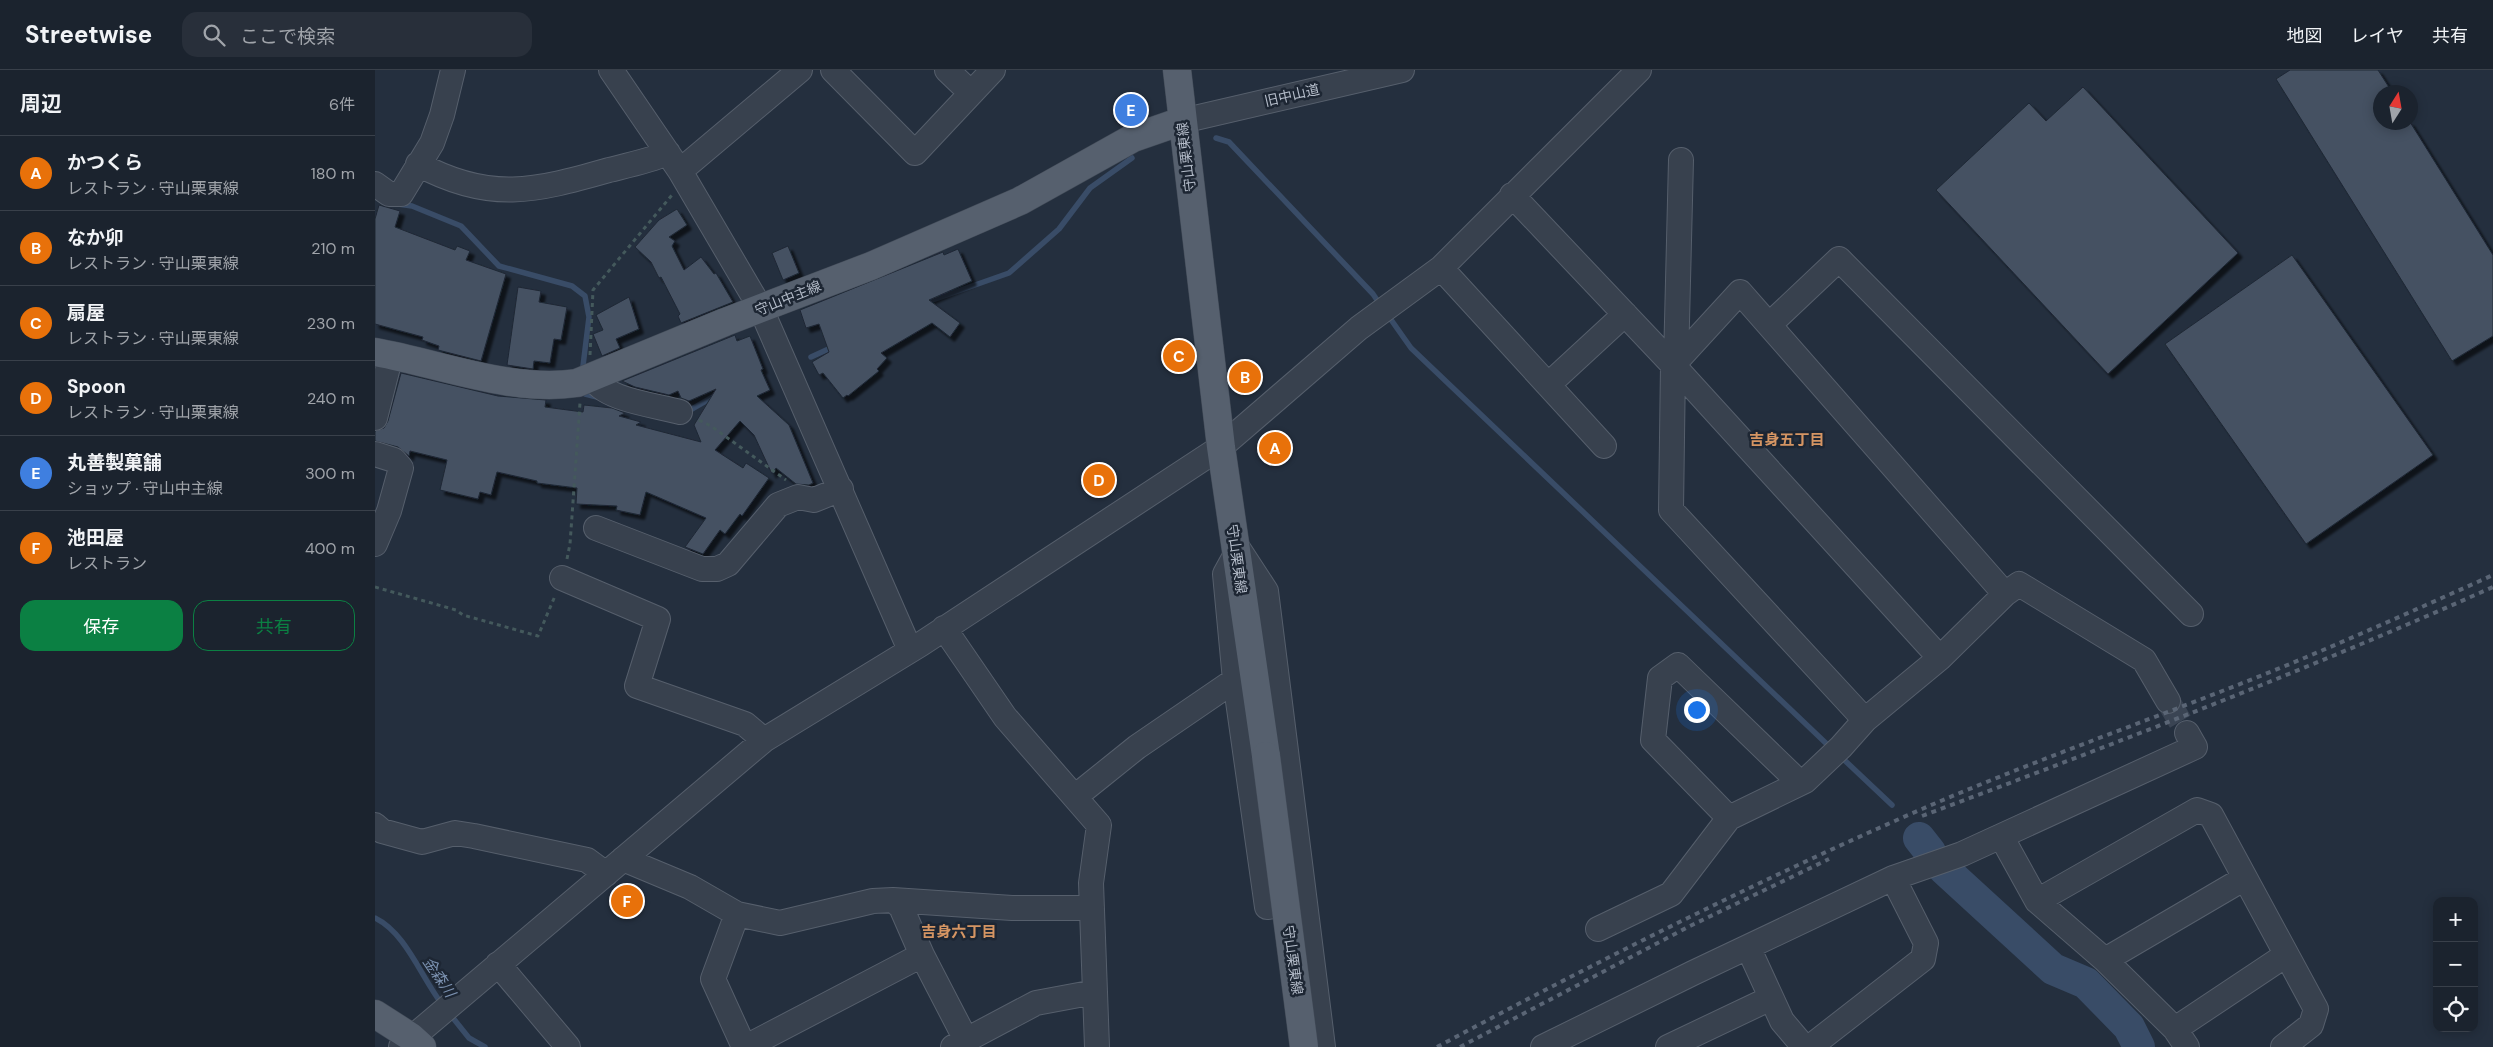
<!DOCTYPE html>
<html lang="ja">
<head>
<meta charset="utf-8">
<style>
  :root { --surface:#1b232e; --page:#282f3a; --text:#f1f3f6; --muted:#a0a4aa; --line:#39404a; --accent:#0b8043 }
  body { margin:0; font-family:"DM Sans","Noto Sans JP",sans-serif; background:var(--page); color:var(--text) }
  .controls { position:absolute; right:15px; bottom:15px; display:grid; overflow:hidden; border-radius:10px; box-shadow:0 2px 12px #0003 }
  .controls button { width:45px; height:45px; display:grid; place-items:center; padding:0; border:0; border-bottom:1px solid var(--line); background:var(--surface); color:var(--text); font:25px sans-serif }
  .compass { position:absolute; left:1998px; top:15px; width:45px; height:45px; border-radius:50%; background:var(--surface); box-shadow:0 2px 12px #0003; rotate:11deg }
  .you { position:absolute; left:1321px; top:639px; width:18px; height:18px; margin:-12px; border:4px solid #fff; border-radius:50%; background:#1a73e8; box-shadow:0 0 0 8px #1a73e833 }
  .badge { display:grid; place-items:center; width:32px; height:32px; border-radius:50%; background:var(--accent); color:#fff; font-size:16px; font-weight:700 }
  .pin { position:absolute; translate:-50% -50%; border:2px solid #fff; box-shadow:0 1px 5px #0006 }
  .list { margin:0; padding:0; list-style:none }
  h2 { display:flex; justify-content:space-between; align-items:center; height:65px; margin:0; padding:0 20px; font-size:21px }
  h2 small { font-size:16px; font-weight:400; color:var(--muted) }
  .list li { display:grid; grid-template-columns:32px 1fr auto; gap:15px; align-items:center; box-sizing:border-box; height:75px; padding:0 20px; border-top:1px solid var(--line) }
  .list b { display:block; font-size:19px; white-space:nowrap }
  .list p { margin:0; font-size:16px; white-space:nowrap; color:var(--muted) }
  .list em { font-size:16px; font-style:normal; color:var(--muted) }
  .actions { display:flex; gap:10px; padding:15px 20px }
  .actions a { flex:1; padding:11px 0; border:1px solid var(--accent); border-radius:15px; text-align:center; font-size:18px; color:var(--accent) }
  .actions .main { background:var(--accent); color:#fff }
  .icon { flex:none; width:28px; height:28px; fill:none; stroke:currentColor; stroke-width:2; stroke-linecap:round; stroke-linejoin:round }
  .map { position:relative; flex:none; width:2118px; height:977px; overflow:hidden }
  header { display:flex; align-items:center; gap:30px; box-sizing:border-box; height:70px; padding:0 25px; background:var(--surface); border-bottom:1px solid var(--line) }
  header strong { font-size:24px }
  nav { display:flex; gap:28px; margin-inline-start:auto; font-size:18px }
  .search { width:350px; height:45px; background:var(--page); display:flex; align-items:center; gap:12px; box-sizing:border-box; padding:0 18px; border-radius:15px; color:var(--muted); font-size:19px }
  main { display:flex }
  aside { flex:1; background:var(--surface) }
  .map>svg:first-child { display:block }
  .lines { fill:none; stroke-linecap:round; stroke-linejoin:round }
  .stream { stroke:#394c67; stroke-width:5.5 }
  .river { stroke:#394c67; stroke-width:32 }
  .building { fill:#455162; stroke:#1f2835; filter:url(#shadow) }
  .minor-tunnel { stroke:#3a4453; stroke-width:24; stroke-dasharray:24 12; stroke-linecap:butt }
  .minor-casing { stroke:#565f6c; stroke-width:26 }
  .major-casing { stroke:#414a57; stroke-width:29 }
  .path { stroke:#44595c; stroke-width:3; stroke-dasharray:4 4; stroke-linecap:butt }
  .minor { stroke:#38414e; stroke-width:24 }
  .major { stroke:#56606e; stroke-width:28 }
  .rail { stroke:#5a6575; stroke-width:4; stroke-dasharray:5 5; stroke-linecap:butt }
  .major-bridge-casing { stroke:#414a57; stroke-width:29; stroke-linecap:butt }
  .major-bridge { stroke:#56606e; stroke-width:28 }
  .labels { text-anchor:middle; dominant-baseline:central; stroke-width:5; stroke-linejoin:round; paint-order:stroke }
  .street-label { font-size:14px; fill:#b4bcc9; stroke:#1d2633 }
  .neighbourhood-label { font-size:15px; font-weight:bold; fill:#d59563; stroke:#1d2633 }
  .water-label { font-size:15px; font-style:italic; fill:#7c92b1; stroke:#1d2633 }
</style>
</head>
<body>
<header>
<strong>Streetwise</strong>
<div class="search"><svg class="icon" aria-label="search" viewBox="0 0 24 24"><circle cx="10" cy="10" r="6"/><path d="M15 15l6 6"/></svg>ここで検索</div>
<nav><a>地図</a><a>レイヤ</a><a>共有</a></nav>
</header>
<main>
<aside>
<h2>周辺<small>6件</small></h2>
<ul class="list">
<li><span class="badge" style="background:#e8710a">A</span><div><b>かつくら</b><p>レストラン · 守山栗東線</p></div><em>180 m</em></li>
<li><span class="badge" style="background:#e8710a">B</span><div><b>なか卯</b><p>レストラン · 守山栗東線</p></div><em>210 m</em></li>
<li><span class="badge" style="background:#e8710a">C</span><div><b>扇屋</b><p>レストラン · 守山栗東線</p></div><em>230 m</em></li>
<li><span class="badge" style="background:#e8710a">D</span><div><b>Spoon</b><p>レストラン · 守山栗東線</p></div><em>240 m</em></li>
<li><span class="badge" style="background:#3f7fe0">E</span><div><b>丸善製菓舗</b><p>ショップ · 守山中主線</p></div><em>300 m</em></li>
<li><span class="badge" style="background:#e8710a">F</span><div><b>池田屋</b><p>レストラン</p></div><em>400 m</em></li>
</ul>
<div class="actions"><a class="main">保存</a><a>共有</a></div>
</aside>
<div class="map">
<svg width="2118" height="977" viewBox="0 0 2118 977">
  <defs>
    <filter id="shadow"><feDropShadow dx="4.5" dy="4.5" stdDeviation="1" flood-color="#0009"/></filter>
  </defs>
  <rect width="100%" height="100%" fill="#242f3e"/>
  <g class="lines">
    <path class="stream" d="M841 68 854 72 998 224 1006 236
      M23 134 37 136 86 156 124 196 197 216 210 226 214 247 207 304
      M549 233 634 203 684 159 715 118 757 88
      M1012 244 1036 278 1457 679
      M436 287 460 276
      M210 324 226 328
      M310 343 341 325
      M1464 685 1517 735
      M0 848C31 863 46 907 67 934
      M74 943 94 968 110 977"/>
    <path class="river" d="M1544 768 1555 782
      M1569 799 1678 899 1711 913 1754 957 1764 977"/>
  </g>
  <path class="building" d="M1915 0H2003L2017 22H2006V52H2035L2118 185V266L2077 291 1901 9Z
    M1708 17 1863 183 1733 304 1561 120 1654 33 1671 51Z
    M4 135 25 141 20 157 80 180 82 176 95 181 91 190 131 204 106 291 63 280 64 276 47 270 48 267 0 254V149Z
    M302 139 312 155 294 167 300 171 297 176 309 200 326 187 339 204 341 203 358 232 306 253 303 246 305 244 286 207 284 208 276 192 260 177 284 150Z
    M413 176 424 203 408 210 397 183Z
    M583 179 597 211 554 230 585 253 575 267 557 253 506 283 512 288 502 299 504 301 473 326 472 325 468 328 448 303 444 305 437 292 454 282 444 254 431 258 425 240 568 182 569 185Z
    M1917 185 2058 385 1931 474 1790 274Z
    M143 217 166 221 164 232 192 237 186 270 179 269 175 293 159 291 158 299 132 295Z
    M254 227 264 259 241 269 245 278 227 286 218 264 228 260 221 245Z
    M360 265 362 271 375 266 388 299 386 300 395 320 382 326 414 355 438 413 434 415 421 414 401 398 397 404 379 365 365 351 340 380 368 398 371 393 394 408 367 446 365 444 350 464 345 460 328 484 310 477 331 448 271 422 265 445 241 440 242 436 201 434 202 418 162 413V411L122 402 116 425 105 422 103 429 65 420 72 390 35 381 34 386 23 377 0 371V361L9 358 13 351 26 303 123 326 171 330 170 337 208 342 209 335 237 338 250 343 244 346 266 352 261 355 326 372 319 355 341 319 314 331 306 328 303 321 294 325 260 317 247 311Z"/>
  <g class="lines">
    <path class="minor-tunnel" d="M1793 631 1812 663"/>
    <g class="minor-casing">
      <path id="minor" d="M236 0 305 101 386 239 535 580
        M458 0 540 83 618 0
        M572 0 596 23
        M807 51 1027 0
        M43 94C115 133 160 121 234 100 254 95 273 91 293 83
        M305 101 425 0
        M0 114 14 124H26L57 73 67 45 78 0
        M1137 125 1298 295 1565 588
        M1066 198 1229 376
        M1394 255 1464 189 1816 544
        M1301 292 1306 90
        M217 307C228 330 281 335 305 342
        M1173 315 1250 244
        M0 348 16 285
        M0 384 19 390 26 398 14 441 0 474
        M221 458 327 499H342L353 494 403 435 423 427 439 430 466 419
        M861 475 891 521 948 977
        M861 484 850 504 860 610 892 837 928 832
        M187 508 283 549 262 616 370 654 389 670
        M1630 524 1644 514 1769 590 1793 631
        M569 558 630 647 724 755 716 813 722 977
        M701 726 762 677 860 610
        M1354 748 1278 670 1285 608 1303 595 1425 713
        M0 755 7 761 47 772 80 763 99 766 212 790 231 804
        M1626 766 1662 831 1730 890 1800 959 1812 977
        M248 789 315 817 362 844 405 853 498 831 518 830 526 837 547 885 591 970
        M518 830 637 838H717
        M1662 831 1822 740 1836 745 1941 939 1936 955 1908 977
        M362 844 338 909 369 977
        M1223 859 1296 824 1354 748 1430 711 1466 677 1490 650 1565 588 1630 524 1365 222 1298 295 1296 440 1490 650
        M1373 877 1407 951 1429 977
        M1730 890 1870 808
        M123 894 193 977
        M1800 959 1911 885
        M26 977 389 670 546 574 846 377 984 258 1066 198 1264 0
        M371 977 547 885
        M578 977 661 933 720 922
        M1168 977 1318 903 1518 808 1587 784 1820 677 1812 663
        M1293 977 1396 928
        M1435 977 1548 889 1551 873 1518 808"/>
    </g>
    <g class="major-casing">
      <path id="major" d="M802 0 846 377 891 686
        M0 282C63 293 137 323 202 313L350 252 496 196 645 131 758 68 807 51
        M0 944 36 967 47 977"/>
    </g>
    <path class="path" d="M215 285 218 220 297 125
      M324 350 336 356 411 410
      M192 489 195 474 205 333
      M0 517 81 540 88 545 163 566 180 526"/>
    <use href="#minor" class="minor"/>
    <use href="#major" class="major"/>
    <path class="rail" d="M1547 746C1739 674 1930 601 2118 517
      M1062 977C1221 892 1382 811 1547 739 1667 687 1790 645 1910 596 1980 567 2049 536 2118 505
      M1085 977 1315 856 1454 789"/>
    <g class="major-bridge-casing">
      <path id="major-bridge" d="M891 686 929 977"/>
    </g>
    <use href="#major-bridge" class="major-bridge"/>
  </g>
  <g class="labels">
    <g class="street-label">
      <text transform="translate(917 25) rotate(-13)">旧中山道</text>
      <text transform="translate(811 87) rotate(-97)">守山栗東線</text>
      <text transform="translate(413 228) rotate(-22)">守山中主線</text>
      <text transform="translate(862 489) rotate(82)">守山栗東線</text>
      <text transform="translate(918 890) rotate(82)">守山栗東線</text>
    </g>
    <g class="neighbourhood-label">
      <text x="1412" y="370">吉身五丁目</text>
      <text x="584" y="862">吉身六丁目</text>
    </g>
    <g class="water-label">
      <text transform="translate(64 907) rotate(56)">金森川</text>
    </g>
  </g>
</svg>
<div class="controls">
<button>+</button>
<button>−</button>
<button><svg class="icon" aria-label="locate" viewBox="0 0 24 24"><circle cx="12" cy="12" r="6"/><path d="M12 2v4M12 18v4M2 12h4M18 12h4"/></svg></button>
</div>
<svg class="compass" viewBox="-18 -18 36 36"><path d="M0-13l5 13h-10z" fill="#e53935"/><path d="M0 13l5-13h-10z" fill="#a0a4aa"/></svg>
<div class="you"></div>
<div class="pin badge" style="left:900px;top:378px;background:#e8710a">A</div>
<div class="pin badge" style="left:870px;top:307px;background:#e8710a">B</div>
<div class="pin badge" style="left:804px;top:286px;background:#e8710a">C</div>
<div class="pin badge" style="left:724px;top:410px;background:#e8710a">D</div>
<div class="pin badge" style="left:756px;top:40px;background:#3f7fe0">E</div>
<div class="pin badge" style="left:252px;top:831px;background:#e8710a">F</div>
</div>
</main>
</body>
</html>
